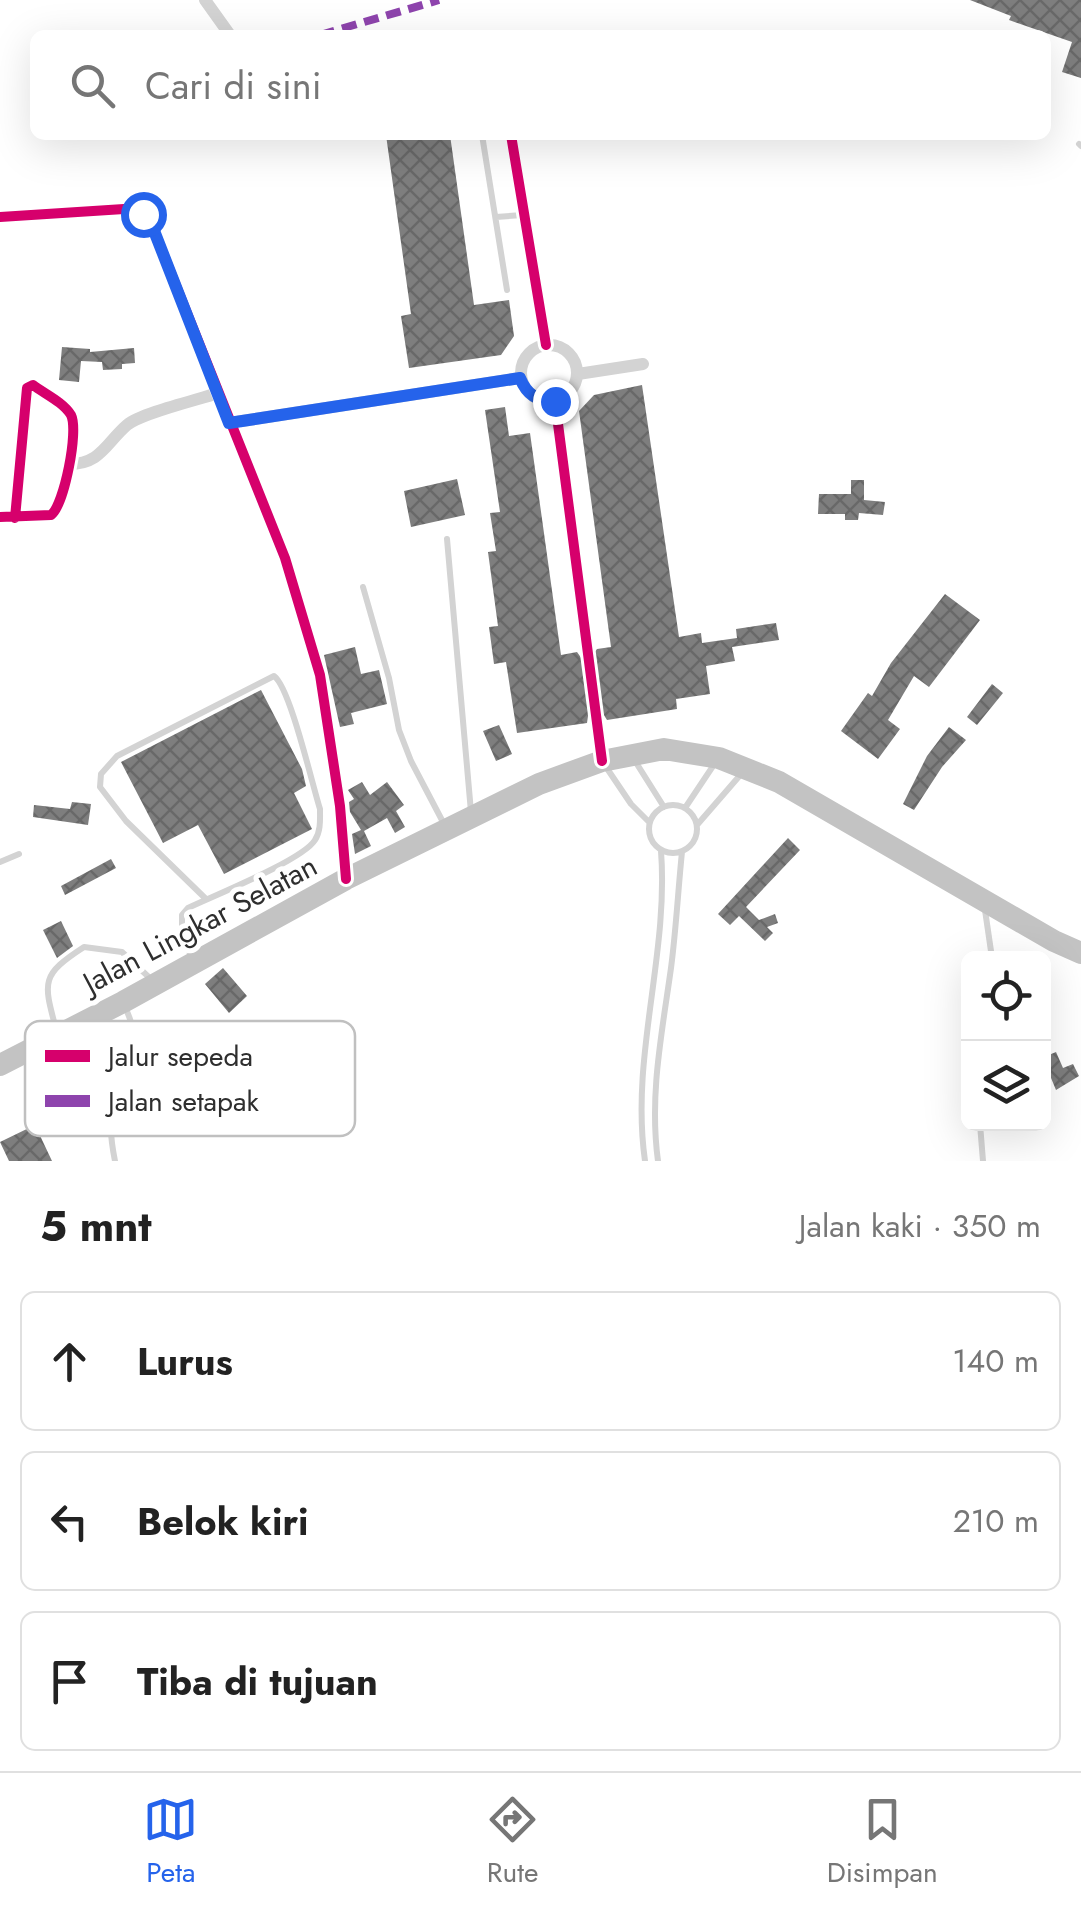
<!DOCTYPE html>
<html lang="id">
<head>
<meta charset="utf-8">
<style>
  :root { --surface:#fff; --page:#f2f2f2; --text:#222; --muted:#767676; --line:#e0e0e0; --accent:#2563eb }
  body { margin:0; font-family:Jost,sans-serif; background:var(--page); color:var(--text) }
  .controls { position:absolute; right:30px; bottom:30px; display:grid; overflow:hidden; border-radius:15px; box-shadow:0 10px 40px #0002 }
  .controls button { width:90px; height:90px; display:grid; place-items:center; padding:0; border:0; border-bottom:2px solid var(--line); background:var(--surface); color:var(--text); font:50px sans-serif }
  .stop { position:absolute; width:30px; height:30px; margin:-22px; border:8px solid #2563eb; border-radius:50%; background:#fff }
  .stop.end { background:#2563eb; border-color:#fff; box-shadow:0 2px 10px #0008 }
  .list { margin:0; padding:0; list-style:none }
  h2 { display:flex; justify-content:space-between; align-items:center; height:130px; margin:0; padding:0 40px; font-size:42px }
  h2 small { font-size:32px; font-weight:400; color:var(--muted) }
  .list li { display:grid; grid-template-columns:65px 1fr auto; gap:30px; align-items:center; box-sizing:border-box; height:140px; margin:0 20px 20px; padding:0 20px; border:2px solid var(--line); border-radius:15px }
  .list b { display:block; font-size:38px; white-space:nowrap }
  .list em { font-size:32px; font-style:normal; color:var(--muted) }
  .icon { flex:none; width:55px; height:55px; fill:none; stroke:currentColor; stroke-width:2; stroke-linecap:round; stroke-linejoin:round }
  .map { position:relative; flex:none; width:1081px; height:1161px; overflow:hidden }
  .search { position:absolute; background:var(--surface); box-shadow:0 10px 40px #0002; left:30px; right:30px; top:30px; height:110px; display:flex; align-items:center; gap:25px; box-sizing:border-box; padding:0 35px; border-radius:15px; color:var(--muted); font-size:38px }
  .sheet { height:610px; background:var(--surface) }
  nav { display:flex; justify-content:space-around; align-items:center; box-sizing:border-box; height:140px; border-top:2px solid var(--line); background:var(--surface); font-size:28px; color:var(--muted) }
  nav a { display:grid; justify-items:center; gap:5px }
  nav .on { color:var(--accent) }
  .map>svg:first-child { display:block }
  .building { fill:url(#building-cross-hatch) }
  .lines { fill:none; stroke-linecap:round; stroke-linejoin:round }
  .minor-tunnel { stroke:#d5d5d5; stroke-width:12; stroke-dasharray:12 6; stroke-linecap:butt }
  .service { stroke:#d3d3d3; stroke-width:6 }
  .minor { stroke:#d3d3d3; stroke-width:12 }
  .trunk { stroke:#c3c3c3; stroke-width:22 }
  .quiet { stroke:#8e44ad; stroke-width:8; stroke-dasharray:15 8; stroke-linecap:butt }
  .cycleway-casing { stroke:#fff; stroke-width:16 }
  .cycleway { stroke:#d6006c; stroke-width:10 }
  .route { stroke:#2563eb; stroke-width:12 }
  .labels { text-anchor:middle; dominant-baseline:central; stroke-width:10; stroke-linejoin:round; paint-order:stroke }
  .street-label { font-size:30px; fill:#2e2e2e; stroke:#fff }
  .key { fill:#fff; stroke:#c0c0c0; stroke-width:2.5 }
  .key-label { font-size:28px; fill:#2e2e2e }
</style>
</head>
<body>
<div class="map">
<svg width="1081" height="1161" viewBox="0 0 1081 1161">
  <defs>
    <pattern id="building-cross-hatch" width="8" height="8" patternUnits="userSpaceOnUse" patternTransform="scale(2.5)"><rect width="8" height="8" fill="#7e7e7e"/><path d="M0 0l8 8M0 8l8-8" fill="none" stroke="#686868"/></pattern>
  </defs>
  <rect width="100%" height="100%" fill="#fff"/>
  <path class="building" d="M970 0H1081V78L1062 72 1072 42 1009 20 1011 16Z
    M386 135H450L474 305 509 300 514 336 501 355 409 368 401 316 411 314Z
    M62 347 90 349V352L134 348 135 363 122 364V369L103 370 102 362 81 361 79 382 59 380Z
    M642 385 679 637 701 633 702 643 737 638 736 629 776 623 779 640 732 647 735 661 706 666 710 694 676 699 677 709 607 720 602 712 595 711 588 716 587 723 517 733 506 662 494 664 489 627 498 626 488 552 496 551 490 513 500 512 485 410 505 407 509 436 530 433 561 655 577 652 582 659 589 660 597 649 611 647 579 411 594 395Z
    M457 479 465 515 411 527 404 491Z
    M851 480H864V500L885 502 883 515 859 513 858 520H845V514H818L819 494H851Z
    M945 594 980 620 929 687 914 676 888 720 900 729 878 759 841 731 868 693 872 696 891 663Z
    M355 647 361 674 379 670 387 704 351 713 354 724 340 727 324 655Z
    M992 684 1003 693 977 725 967 717Z
    M261 690 302 769 306 786 294 793 312 829 224 874 198 825 163 843 121 762Z
    M499 725 512 754 496 761 483 731Z
    M949 727 966 740 942 767 914 810 903 804 927 756Z
    M362 782 370 795 387 782 404 805 396 811 405 827 395 833 387 818 364 831 371 846 355 854 352 834 361 830 350 812 349 802 354 799 348 790Z
    M72 802 91 804 88 825 33 817 34 805 70 809Z
    M788 838 800 850 746 907 759 920 775 914 778 923 767 927 773 933 765 941 739 916 730 925 718 914Z
    M111 859 116 868 65 895 61 886Z
    M61 921 73 946 57 958 43 930Z
    M223 968 247 996 229 1013 205 984Z
    M1056 1052 1063 1068 1073 1064 1079 1076 1056 1090 1044 1061V1057Z
    M35 1125 52 1161H9L0 1142Z"/>
  <g class="lines">
    <path class="minor-tunnel" d="M587 650 597 721"/>
    <path class="service" d="M482 135 507 290
      M1079 144 1081 146
      M496 217 523 215
      M447 539 471 812
      M363 587 389 678 399 730 411 761 444 824
      M635 761 664 807
      M604 764 631 804 649 822
      M649 829a24 24 0 1 1 48 0a24 24 0 1 1-48 0Z
      M685 808 715 763
      M697 825 742 773
      M0 862 19 854
      M985 910 992 958
      M192 960 182 929V915L188 908C213 896 303 860 315 840 321 831 320 819 320 809 312 784 290 687 274 676L117 756 101 774 100 787 126 821 206 899
      M56 1029C43 981 41 975 84 947L122 952 153 981
      M980 1124 983 1161
      M115 1161C113 1151 111 1139 111 1129 114 1078 153 1066 125 1007
      M645 1161C630 1057 669 955 661 851
      M658 1161C649 1095 662 1033 671 968 676 930 678 891 682 852"/>
    <path class="minor" d="M205 0 230 35
      M511 135 546 345
      M0 217 124 209 143 214 151 223 285 558 320 675 340 806 346 879
      M521 373a28 28 0 1 1 56 0a28 28 0 1 1-56 0Z
      M578 374 643 364
      M555 401 587 650
      M229 423 520 378
      M69 464C101 464 106 443 127 425 141 413 197 400 218 393
      M0 517 51 515C64 505 79 431 71 415 63 402 45 394 33 385L27 388 15 518
      M597 721 602 761"/>
    <path class="trunk" d="M0 1065 123 1002 346 879 539 784 602 761 664 749 719 758 779 782 1054 941 1081 953"/>
    <path class="quiet" d="M320 35 439 0"/>
    <g class="cycleway-casing">
      <path id="cycleway" d="M511 135 546 345
        M0 217 124 209 143 214 151 223 285 558 320 675 340 806 346 879
        M555 401 602 761
        M0 517 51 515C64 505 79 431 71 415 63 402 45 394 33 385L27 388 15 518"/>
    </g>
    <use href="#cycleway" class="cycleway"/>
  </g>
  <g class="lines">
    <path class="route" d="M143 214 151 223 229 423 520 378C527 395 537 401 555 401"/>
  </g>
  <g class="labels">
    <g class="street-label">
      <text transform="translate(200 924) rotate(-28)">Jalan Lingkar Selatan</text>
    </g>
  </g>
  <rect x="25" y="1021" width="330" height="115" rx="15" class="key"/>
  <rect x="45" y="1050" width="45" height="12" fill="#d6006c"/>
  <rect x="45" y="1095" width="45" height="12" fill="#8e44ad"/>
  <g class="key-label">
    <text x="108" y="1066">Jalur sepeda</text>
    <text x="108" y="1111">Jalan setapak</text>
  </g>
</svg>
<div class="controls">
<button><svg class="icon" aria-label="locate" viewBox="0 0 24 24"><circle cx="12" cy="12" r="6"/><path d="M12 2v4M12 18v4M2 12h4M18 12h4"/></svg></button>
<button><svg class="icon" aria-label="layers" viewBox="0 0 24 24"><path d="M12 4l9 5-9 5-9-5zM3 14l9 5 9-5"/></svg></button>
</div>
<div class="stop" style="left:143px;top:214px"></div>
<div class="stop end" style="left:555px;top:401px"></div>
<div class="search"><svg class="icon" aria-label="search" viewBox="0 0 24 24"><circle cx="10" cy="10" r="6"/><path d="M15 15l6 6"/></svg>Cari di sini</div>
</div>
<section class="sheet">
<h2>5 mnt<small>Jalan kaki · 350 m</small></h2>
<ul class="list">
<li><svg class="icon" aria-label="ahead" viewBox="0 0 24 24"><path d="M12 20V5M6 11l6-6 6 6"/></svg><div><b>Lurus</b></div><em>140 m</em></li>
<li><svg class="icon" aria-label="left" viewBox="0 0 24 24"><path d="M17 20v-9H6M10 6l-5 5 5 5"/></svg><div><b>Belok kiri</b></div><em>210 m</em></li>
<li><svg class="icon" aria-label="arrive" viewBox="0 0 24 24"><path d="M6 21V4h12l-3 4 3 4H6"/></svg><div><b>Tiba di tujuan</b></div></li>
</ul>
</section>
<nav>
<a class="on"><svg class="icon" aria-label="map" viewBox="0 0 24 24"><path d="M3 6l6-2 6 2 6-2v14l-6 2-6-2-6 2zM9 4v14M15 6v14"/></svg>Peta</a>
<a><svg class="icon" aria-label="directions" viewBox="0 0 24 24"><path d="M12 3l9 9-9 9-9-9zM9 14v-3h6M13 9l2 2-2 2"/></svg>Rute</a>
<a><svg class="icon" aria-label="saved" viewBox="0 0 24 24"><path d="M7 4h10v16l-5-4-5 4z"/></svg>Disimpan</a>
</nav>
</body>
</html>
